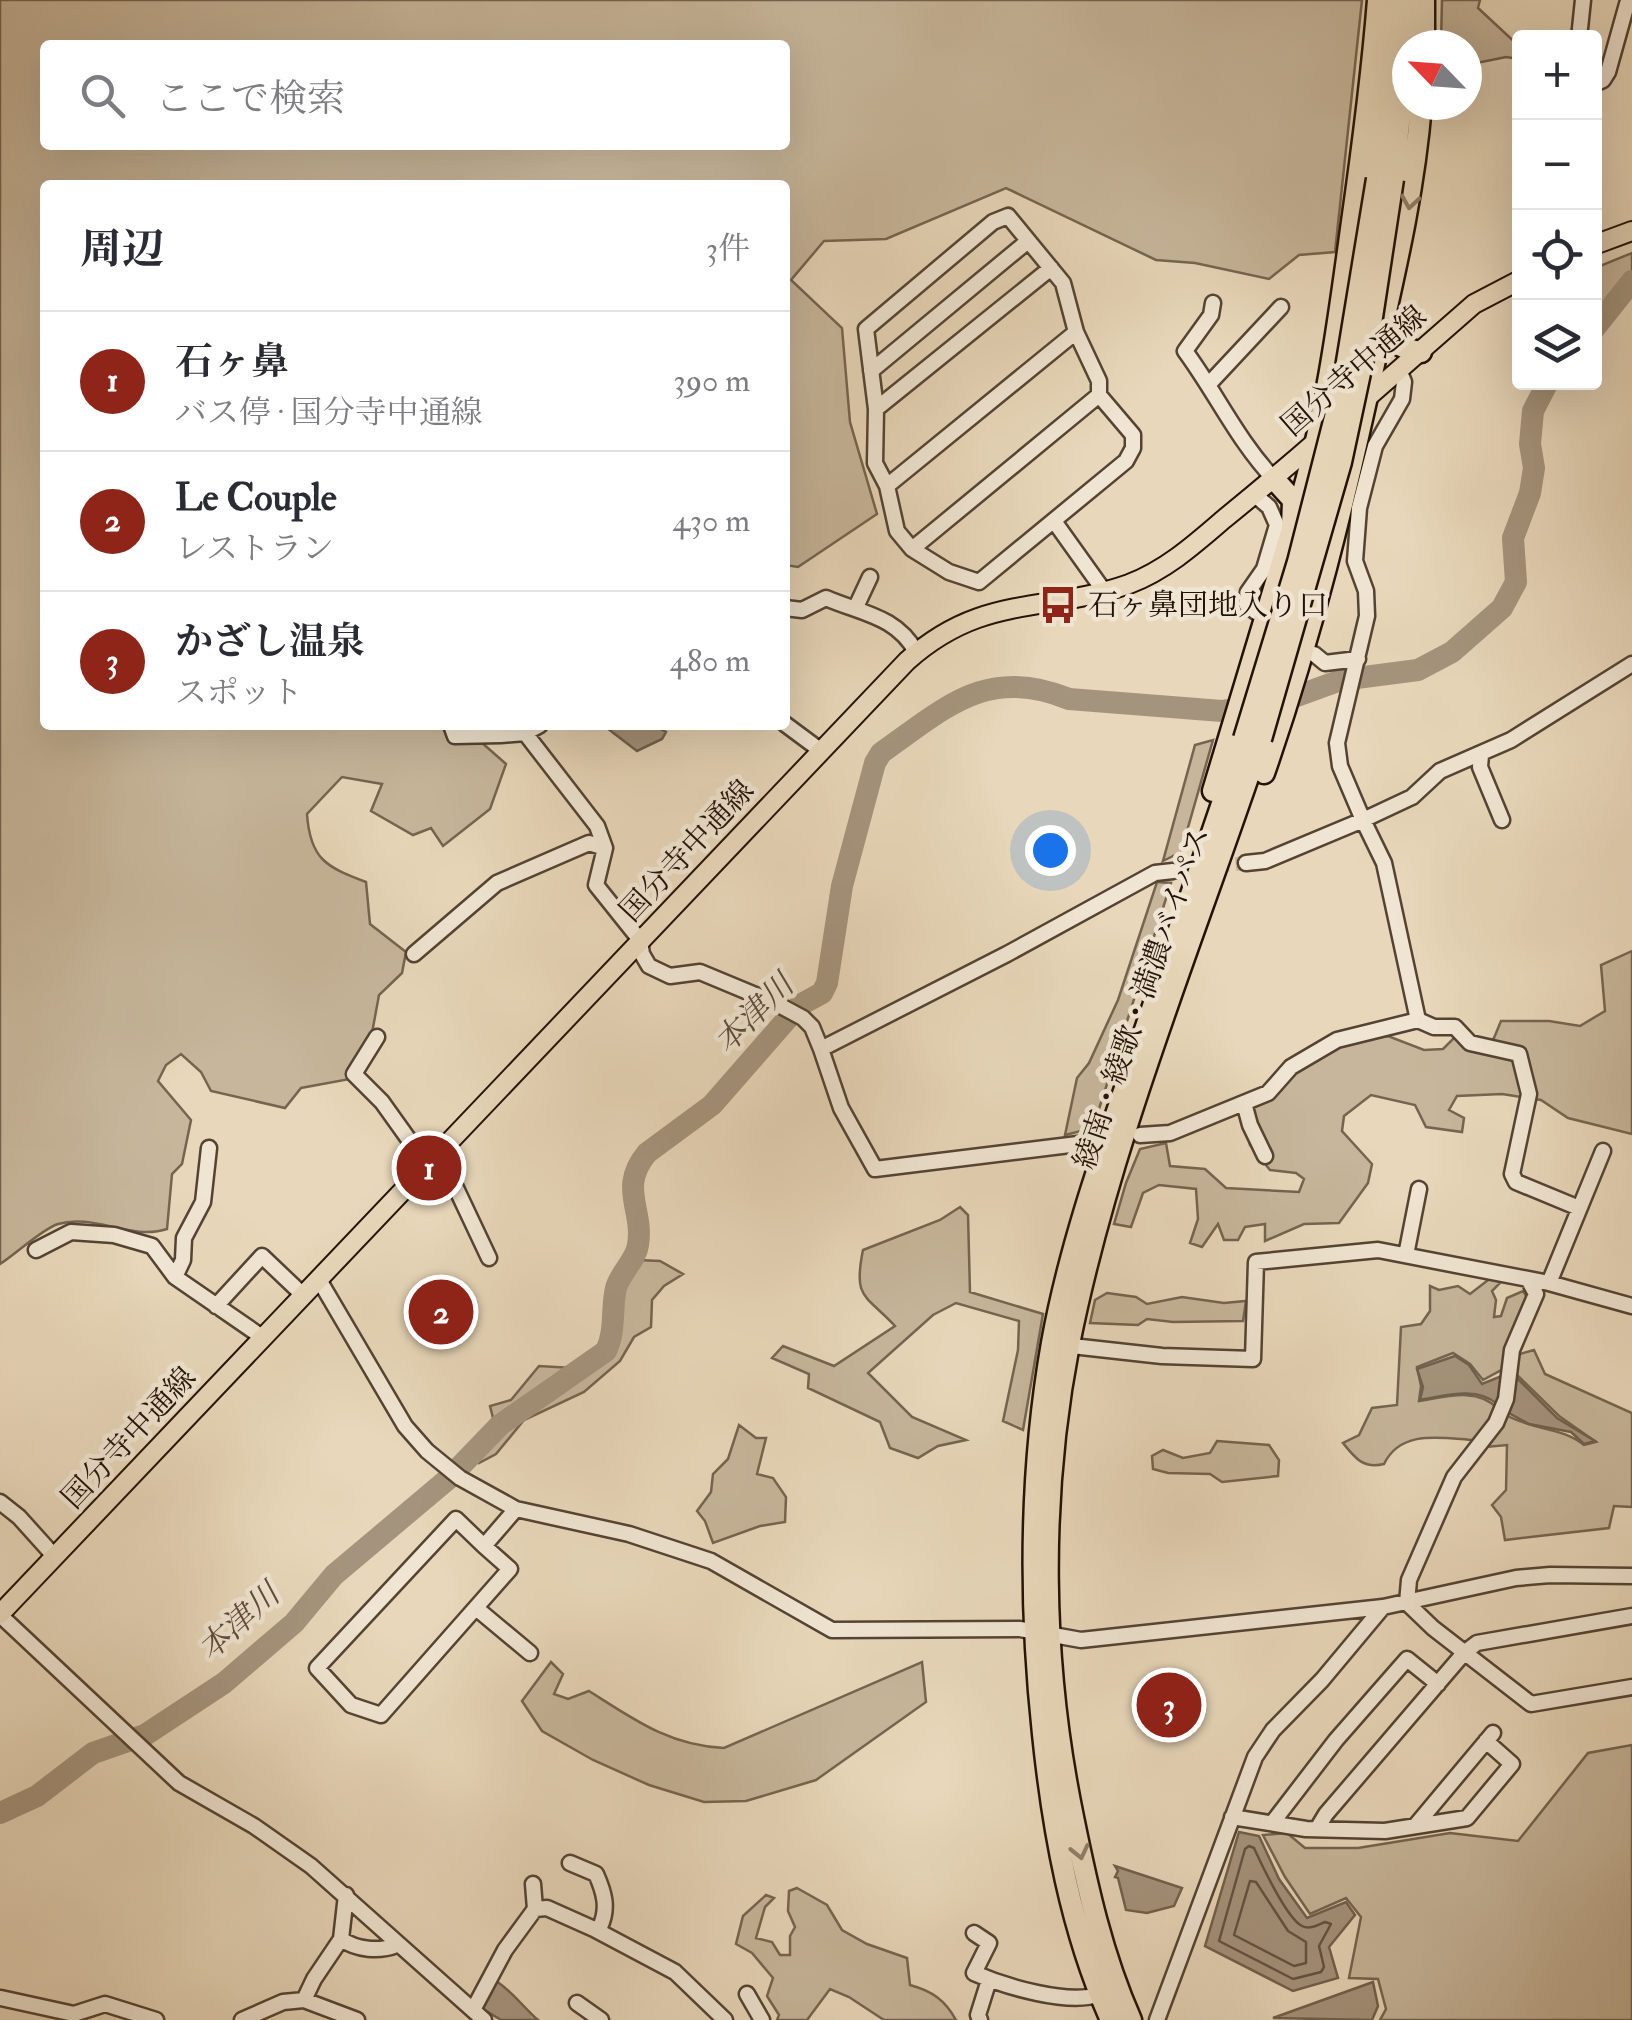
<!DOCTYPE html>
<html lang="ja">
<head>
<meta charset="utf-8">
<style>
  :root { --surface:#fff; --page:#f2f2f3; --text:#2b2b33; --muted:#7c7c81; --line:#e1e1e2; --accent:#8f2418 }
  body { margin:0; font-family:"IM FELL Double Pica","Noto Serif JP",serif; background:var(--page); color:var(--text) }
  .controls { position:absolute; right:30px; top:30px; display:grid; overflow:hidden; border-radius:10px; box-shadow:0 10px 40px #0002 }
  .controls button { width:90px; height:90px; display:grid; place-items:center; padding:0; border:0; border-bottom:2px solid var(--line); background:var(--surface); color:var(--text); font:50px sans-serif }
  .compass { position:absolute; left:1392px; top:30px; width:90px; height:90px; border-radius:50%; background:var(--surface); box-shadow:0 10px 40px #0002; rotate:295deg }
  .you { position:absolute; left:1050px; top:850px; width:35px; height:35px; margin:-25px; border:8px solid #fff; border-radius:50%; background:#1a73e8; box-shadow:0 0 0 15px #1a73e833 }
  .badge { display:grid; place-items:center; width:65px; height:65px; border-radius:50%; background:var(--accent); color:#fff; font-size:32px; font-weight:700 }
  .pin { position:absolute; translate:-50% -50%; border:5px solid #fff; box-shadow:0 2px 10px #0006 }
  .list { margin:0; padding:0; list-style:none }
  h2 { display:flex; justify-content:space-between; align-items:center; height:130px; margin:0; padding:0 40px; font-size:42px }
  h2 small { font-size:32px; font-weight:400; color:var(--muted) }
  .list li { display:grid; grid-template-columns:65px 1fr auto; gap:30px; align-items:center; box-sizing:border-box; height:140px; padding:0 40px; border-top:2px solid var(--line) }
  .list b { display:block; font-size:38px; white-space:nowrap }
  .list p { margin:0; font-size:32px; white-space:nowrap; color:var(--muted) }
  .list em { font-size:32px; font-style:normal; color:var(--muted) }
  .icon { flex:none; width:55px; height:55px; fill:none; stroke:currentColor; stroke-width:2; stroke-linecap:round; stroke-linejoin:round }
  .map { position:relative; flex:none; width:1632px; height:2020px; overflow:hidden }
  .search { position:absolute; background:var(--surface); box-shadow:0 10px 40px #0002; left:40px; top:40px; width:750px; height:110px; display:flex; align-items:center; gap:25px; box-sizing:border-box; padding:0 35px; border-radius:10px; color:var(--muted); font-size:38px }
  .panel { position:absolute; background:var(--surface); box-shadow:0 10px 40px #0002; left:40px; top:180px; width:750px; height:550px; border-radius:10px }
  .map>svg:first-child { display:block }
  .green { fill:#c7b69b; stroke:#756450; stroke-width:2.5; fill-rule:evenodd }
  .water { fill:#a5947d; stroke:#71604d; stroke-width:2.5 }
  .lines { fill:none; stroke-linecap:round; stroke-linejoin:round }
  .shore { stroke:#645342; stroke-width:2.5 }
  .river { stroke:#a5947d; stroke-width:22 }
  .minor-tunnel { stroke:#cab99f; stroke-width:14; stroke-dasharray:14 7; stroke-linecap:butt }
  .minor-casing { stroke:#544333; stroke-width:19 }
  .major-casing { stroke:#231206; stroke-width:22 }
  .highway-casing { stroke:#231206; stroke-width:25 }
  .minor { stroke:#f0e5d2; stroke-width:14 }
  .major { stroke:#e8d7ba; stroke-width:18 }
  .highway { stroke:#e8d7ba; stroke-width:20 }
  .highway-bridge-casing { stroke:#231206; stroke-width:25; stroke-linecap:butt }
  .highway-bridge { stroke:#e8d7ba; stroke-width:20 }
  .oneway { stroke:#8f7e69 }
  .labels { text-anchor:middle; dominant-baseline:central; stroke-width:9; stroke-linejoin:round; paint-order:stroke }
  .street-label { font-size:30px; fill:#231206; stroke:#f0e5d2 }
  .poi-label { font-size:30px; fill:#231206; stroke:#f0e5d2; text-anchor:start }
  .water-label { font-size:32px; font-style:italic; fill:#5e4c3c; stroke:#f0e5d2 }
</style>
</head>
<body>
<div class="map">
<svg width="1632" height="2020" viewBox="0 0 1632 2020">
  <rect width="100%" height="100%" fill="#e8d7ba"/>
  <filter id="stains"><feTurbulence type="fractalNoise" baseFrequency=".002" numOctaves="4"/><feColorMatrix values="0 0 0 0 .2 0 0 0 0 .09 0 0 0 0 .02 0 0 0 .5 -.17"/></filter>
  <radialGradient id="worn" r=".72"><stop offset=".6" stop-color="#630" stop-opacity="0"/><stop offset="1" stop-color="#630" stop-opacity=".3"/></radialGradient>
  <path class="green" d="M0 0H1362L1335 252 1299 255 1269 279 1195 263 1156 260 1006 188 886 239 824 241 791 280 842 328 850 422 877 514 798 567 785 565V185H45V725H442L448 740 481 742 506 764 490 809 443 846 431 828 413 835 371 811 382 784 342 777 307 814C310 859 326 867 366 882L370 924 406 952 402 973 379 995 372 1033 350 1079 301 1088 285 1108 211 1091 201 1072 181 1054 166 1065 158 1081 191 1120 182 1164 172 1174 167 1229C131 1241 94 1213 58 1224 42 1229 16 1254 0 1264ZM45 45H785V145H45Z
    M1442 0H1480L1478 8 1519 46V59L1506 57 1467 65V45H1441Z
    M1632 253V270L1595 316V268Z
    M1213 740 1181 852 1163 861 1195 745Z
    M1157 882 1171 883 1093 1128 1065 1135 1077 1078 1089 1063 1118 1000Z
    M1632 951V1134L1568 1118 1541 1100 1502 1094 1457 1096 1449 1110 1464 1118 1462 1132 1426 1127 1415 1105 1371 1095 1344 1116 1342 1131 1372 1164 1368 1183 1339 1223 1304 1224 1265 1241V1224L1245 1227 1238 1240H1224L1218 1224 1202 1247 1190 1243 1198 1219 1196 1189 1159 1185 1143 1193 1131 1227 1114 1224 1126 1183 1140 1149 1166 1143 1170 1166 1205 1169 1226 1188 1299 1192 1304 1179 1296 1173 1270 1170 1250 1145 1241 1114 1269 1100 1295 1073 1337 1045 1388 1036 1424 1050 1443 1049 1454 1038 1480 1050 1494 1038 1501 1021H1549L1580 1026 1605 1011 1601 965Z
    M960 1207 968 1215 970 1292 1043 1314 1023 1430 1003 1421 1018 1350 1019 1321 956 1303 933 1315 868 1373 912 1417 966 1440 938 1446 918 1458 890 1448 880 1422 808 1388 809 1374 772 1358 783 1346 834 1366 895 1326C865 1294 853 1299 863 1250L940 1220Z
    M638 1260 660 1261 683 1274 664 1286 652 1300 651 1327 634 1337 620 1361 584 1392 524 1420 496 1454 479 1463 475 1453 497 1433 490 1406 511 1400 539 1366 590 1369 608 1354 616 1334 619 1293Z
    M1492 1277 1500 1283 1492 1291 1496 1300 1494 1317 1501 1316 1507 1298 1523 1291 1530 1302 1503 1369 1483 1380 1470 1364 1453 1353 1417 1367 1421 1386 1419 1401C1445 1397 1477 1387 1497 1408L1490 1422 1474 1440C1441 1438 1401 1429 1384 1464 1363 1469 1355 1458 1343 1443L1359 1435 1372 1408 1397 1405 1401 1327 1421 1324 1430 1311V1286L1439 1290 1458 1286 1470 1294Z
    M1107 1293 1136 1297 1147 1304 1182 1297 1224 1303 1246 1301 1243 1321 1173 1322 1147 1319 1138 1325 1090 1323 1095 1300Z
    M1534 1350 1545 1374 1632 1413V1507L1614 1506 1609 1528 1505 1540 1501 1517 1492 1505 1506 1490 1507 1445 1485 1447 1506 1415C1532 1430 1562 1427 1584 1445L1596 1442 1559 1416 1514 1372 1516 1355Z
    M739 1425 756 1438H766L757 1474 773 1478 786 1497 785 1522 760 1526 713 1543 705 1521 697 1511 711 1492 713 1474 728 1459Z
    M1217 1441 1269 1445 1279 1460 1278 1476 1222 1482 1210 1474 1168 1473 1153 1469 1152 1456 1163 1450 1183 1458 1210 1453Z
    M922 1662 926 1702 816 1780 746 1801 704 1802 649 1785 593 1760 542 1731 522 1701 551 1662 563 1674 554 1694 568 1699 589 1691C633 1719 670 1746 724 1748Z
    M1632 1745V2020H1380L1386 2009 1378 1979 1349 1978 1361 1917 1346 1898 1310 1914 1285 1877 1263 1835 1287 1833 1305 1848H1358L1450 1833 1518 1841 1588 1753Z
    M797 1888 827 1905 842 1930 867 1944 907 1958 910 1985C932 1991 945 2000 956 2020H884L849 1997 830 1989 807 2020H777L779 2015 767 1996 773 1978 752 1953 736 1944 743 1916 766 1895 774 1898 765 1907 756 1938 772 1942 780 1955H790V1936L795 1927 788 1911 789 1891Z"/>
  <path class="water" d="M603 725H654L666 732 662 739 637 751Z
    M1455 1356 1469 1365 1482 1384 1504 1375 1497 1404C1476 1386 1445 1396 1420 1400L1423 1387 1417 1369Z
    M1515 1376 1557 1418 1595 1441 1584 1444 1571 1432 1529 1424 1507 1412Z
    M1239 1832 1259 1836 1279 1879 1307 1918 1346 1902 1355 1915 1329 1947 1338 1978 1293 1991 1205 1946Z
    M1115 1866 1182 1888 1174 1906 1147 1913 1126 1910 1118 1878 1115 1877 1118 1871Z
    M496 1981C513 1992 523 2007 538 2020H501L480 2007Z
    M1373 1982 1378 2006 1372 2020 1273 2018Z"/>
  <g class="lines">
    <path class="shore" d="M1249 1846 1254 1848C1262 1865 1286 1918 1302 1926 1310 1930 1318 1925 1325 1922L1331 1924 1319 1946 1324 1967 1321 1972 1293 1979 1219 1941 1245 1849Z
      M1250 1881 1256 1882 1288 1931 1306 1942V1963L1294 1966 1234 1935Z"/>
    <path class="river" d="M1594 329 1632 281
      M0 1813 37 1796 93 1753 145 1735 224 1683 294 1623 334 1575 448 1479 500 1425 606 1351C616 1330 611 1309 616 1288 620 1273 636 1260 638 1245 644 1209 618 1188 647 1153L712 1105 788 1018 800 1005 822 993 827 983 842 886 875 763 881 753C945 708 987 665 1069 699L1222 711 1286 700 1341 680 1418 670 1452 652 1502 608 1516 582 1513 538 1530 493 1534 468 1530 444 1533 411 1548 382"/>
    <path class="minor-tunnel" d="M1173 871 1246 863"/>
    <g class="minor-casing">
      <path id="minor" d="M1579 38 1583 0
        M1594 84 1603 80 1608 72 1627 4H1632
        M1008 216 1063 283 1076 332 1099 381V395L1133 435V448L1126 461 979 582 949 572 912 549 897 531 887 486 875 463 876 409 866 329 993 222Z
        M1213 303 1211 315 1185 351C1216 393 1238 441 1274 479
        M1399 370 1404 382 1402 399 1375 446 1359 508 1355 561 1366 591 1367 616 1337 743 1340 766 1363 820 1412 797 1440 771 1511 740 1632 664
        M871 371 1028 241
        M1209 384 1281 307
        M876 409 1051 268
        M887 486 1076 332
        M1255 495 1269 507 1277 525 1264 569 1248 592 1246 604 1256 612
        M1054 521 1104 591
        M912 549 1099 395
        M856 607 870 577
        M785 608 802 610 826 598C860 613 897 616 916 652
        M1314 654 1325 663 1358 659
        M785 724 820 750
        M451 725 455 736 501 735
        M495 725 501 735 525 733 540 725
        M525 733 597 826 605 848
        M1481 755 1480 767 1502 820
        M414 954 497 883 589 843 605 848 596 885 640 940 642 954 649 966 670 976 700 972 777 1004 803 1018 812 1027 821 1049
        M1418 1020 1434 1027H1455L1470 1043 1519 1054 1529 1094 1512 1174 1516 1182 1579 1208
        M377 1037 354 1074 382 1102 427 1165
        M1244 1103 1250 1125 1265 1156
        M1140 1135 1170 1133 1268 1093 1291 1067 1337 1040 1418 1020 1384 863 1363 820 1265 861 1246 863
        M1086 1143 875 1169 841 1108 821 1049 1007 954 1155 873 1173 871
        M439 1152 489 1258
        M36 1250 71 1232 114 1235 152 1246 175 1277 262 1337
        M1406 1255 1419 1189
        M175 1277 183 1260 184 1238 203 1202 209 1148
        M318 1278 405 1426 427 1451 460 1478 516 1509 629 1534 711 1561 832 1630 1020 1629 1081 1640 1383 1607 1516 1578 1550 1575 1632 1576
        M1528 1279 1536 1294 1512 1350 1506 1399 1496 1423 1454 1477 1409 1580 1407 1603 1433 1628 1531 1704 1632 1687
        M1549 1283 1603 1151
        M216 1306 262 1256 303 1295
        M1063 1345 1162 1356 1253 1359 1256 1262 1378 1250 1549 1283 1632 1306
        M0 1502 19 1517 55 1557
        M484 1546 510 1569 381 1715 351 1705 317 1668 456 1519 484 1546 516 1509
        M476 1608 530 1653
        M0 1615 179 1783 254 1826 311 1866 484 2020
        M1232 1817 1306 1829 1385 1831 1467 1818 1512 1764 1486 1741
        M1273 1822 1336 1740 1407 1659 1438 1684
        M1416 1825 1493 1733
        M1317 1829 1326 1814 1464 1653 1477 1643 1632 1616
        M535 1909 547 1908 594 1929 600 1927C609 1908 604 1892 596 1874L570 1863
        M594 1929 675 1972 725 2020
        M974 1933 989 1943 974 1973C1004 1986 1069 2006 1100 1994
        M341 1939C357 1950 379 1952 397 1945
        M747 1994 762 2020
        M1 1998 74 2014 105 2004 156 2020
        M304 2000 357 2020
        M577 2003 601 2020
        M473 2010 505 1950 535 1909 533 1884
        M242 2020 283 2002 304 2000 314 1979 341 1939 346 1895
        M980 2020 978 2015 989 1980
        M1157 2020 1255 1757 1273 1730 1322 1680 1383 1607"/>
    </g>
    <g class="major-casing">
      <path id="major" d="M1594 245 1632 231
        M1361 403 1474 304 1520 280
        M0 1614 907 661C983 593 1044 614 1129 584 1166 570 1195 544 1224 519 1256 493 1288 466 1319 439"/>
    </g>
    <g class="highway-casing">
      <path id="highway" d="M1424 0V45
        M1377 179 1391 1
        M1393 179 1406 60 1408 0
        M1384 322C1390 341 1400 349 1421 352
        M1296 516C1325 422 1338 326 1351 229 1362 152 1372 77 1378 0
        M1264 773C1311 638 1345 500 1375 360 1394 275 1414 193 1421 105
        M1213 791 1292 529 1293 500 1274 479
        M1111 2020C1071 1931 1053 1831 1043 1734 1029 1603 1029 1474 1052 1343 1069 1249 1101 1158 1132 1068 1169 958 1207 849 1244 739
        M1131 2020C1102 1955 1087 1886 1073 1817 1041 1662 1039 1499 1069 1344 1110 1139 1195 937 1261 739"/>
    </g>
    <use href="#minor" class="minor"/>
    <use href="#major" class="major"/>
    <use href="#highway" class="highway"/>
    <g class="highway-bridge-casing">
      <path id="highway-bridge" d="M1244 739 1298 562 1343 386 1377 179
        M1261 739 1341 462 1372 317 1393 179"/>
    </g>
    <use href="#highway-bridge" class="highway-bridge"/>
  </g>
  <defs><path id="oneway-chevron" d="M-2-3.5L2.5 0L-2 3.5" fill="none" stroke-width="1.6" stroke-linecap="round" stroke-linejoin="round" transform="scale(2.5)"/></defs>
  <g class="oneway">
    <use href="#oneway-chevron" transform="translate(1410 202) rotate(99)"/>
    <use href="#oneway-chevron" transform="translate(1080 1852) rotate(77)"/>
  </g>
  <defs>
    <g id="bus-bare" transform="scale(3)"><path d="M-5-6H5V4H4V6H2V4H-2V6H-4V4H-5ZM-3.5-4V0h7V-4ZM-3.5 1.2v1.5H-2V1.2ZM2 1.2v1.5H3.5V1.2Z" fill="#8f2418" stroke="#f0e5d2" stroke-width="2.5" paint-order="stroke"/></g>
  </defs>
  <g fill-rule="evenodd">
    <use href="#bus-bare" x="1058" y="605"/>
  </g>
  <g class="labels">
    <g class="street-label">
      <text transform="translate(1354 371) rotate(-41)">国分寺中通線</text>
      <text transform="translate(687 851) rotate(-47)">国分寺中通線</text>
      <text transform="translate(1142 998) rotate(-71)">綾南・綾歌・満濃バイパス</text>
      <text transform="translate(129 1438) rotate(-47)">国分寺中通線</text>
    </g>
    <g class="poi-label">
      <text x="1088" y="605">石ヶ鼻団地入り口</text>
    </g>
    <g class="water-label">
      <text transform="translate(754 1014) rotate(-45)">本津川</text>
      <text transform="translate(239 1622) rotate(-42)">本津川</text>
    </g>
  </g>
  <rect width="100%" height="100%" filter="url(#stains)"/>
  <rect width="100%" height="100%" fill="url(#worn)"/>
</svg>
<div class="controls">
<button>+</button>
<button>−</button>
<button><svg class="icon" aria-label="locate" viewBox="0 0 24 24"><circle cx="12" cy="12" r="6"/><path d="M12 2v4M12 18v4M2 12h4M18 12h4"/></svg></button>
<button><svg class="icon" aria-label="layers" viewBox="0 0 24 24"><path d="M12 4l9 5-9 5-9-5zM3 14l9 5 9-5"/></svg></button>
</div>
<svg class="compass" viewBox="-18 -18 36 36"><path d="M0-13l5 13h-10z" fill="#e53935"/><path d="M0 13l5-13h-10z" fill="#7c7c81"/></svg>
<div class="you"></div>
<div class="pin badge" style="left:429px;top:1168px">1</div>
<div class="pin badge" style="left:441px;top:1312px">2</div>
<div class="pin badge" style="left:1169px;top:1705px">3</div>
<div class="search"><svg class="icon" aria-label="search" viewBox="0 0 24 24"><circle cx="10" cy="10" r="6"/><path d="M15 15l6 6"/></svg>ここで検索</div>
<section class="panel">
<h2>周辺<small>3件</small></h2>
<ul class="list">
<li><span class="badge">1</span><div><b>石ヶ鼻</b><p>バス停 · 国分寺中通線</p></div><em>390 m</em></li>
<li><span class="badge">2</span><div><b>Le Couple</b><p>レストラン</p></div><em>430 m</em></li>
<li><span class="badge">3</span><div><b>かざし温泉</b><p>スポット</p></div><em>480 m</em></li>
</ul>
</section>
</div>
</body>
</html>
